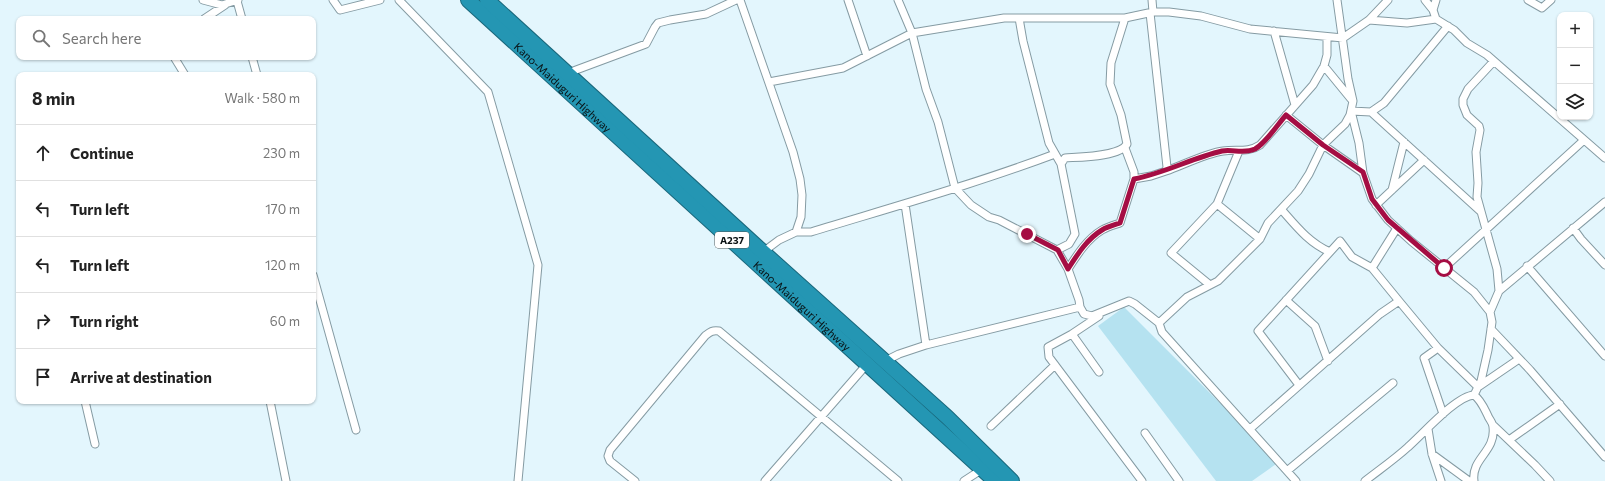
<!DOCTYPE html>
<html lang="en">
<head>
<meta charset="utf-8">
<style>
  :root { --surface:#fff; --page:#f2f2f2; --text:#222; --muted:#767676; --line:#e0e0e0 }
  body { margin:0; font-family:Commissioner,sans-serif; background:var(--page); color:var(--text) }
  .controls { position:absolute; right:12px; top:12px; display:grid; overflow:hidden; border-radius:8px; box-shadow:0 1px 3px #0004 }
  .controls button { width:36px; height:36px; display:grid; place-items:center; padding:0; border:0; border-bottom:1px solid var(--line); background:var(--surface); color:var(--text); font:20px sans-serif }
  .stop { position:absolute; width:12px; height:12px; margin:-9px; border:3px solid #a50d43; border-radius:50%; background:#fff }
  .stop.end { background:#a50d43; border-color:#fff; box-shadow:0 1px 4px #0008 }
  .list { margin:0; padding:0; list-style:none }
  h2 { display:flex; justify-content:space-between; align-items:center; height:52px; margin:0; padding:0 16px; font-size:17px }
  h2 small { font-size:13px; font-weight:400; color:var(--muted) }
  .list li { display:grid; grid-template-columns:26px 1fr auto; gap:12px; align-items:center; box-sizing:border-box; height:56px; padding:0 16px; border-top:1px solid var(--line) }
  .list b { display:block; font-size:15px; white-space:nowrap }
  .list em { font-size:13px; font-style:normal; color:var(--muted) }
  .icon { flex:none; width:22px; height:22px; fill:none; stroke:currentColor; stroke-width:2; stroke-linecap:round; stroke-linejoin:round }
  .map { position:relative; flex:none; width:1605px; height:481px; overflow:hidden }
  .search { position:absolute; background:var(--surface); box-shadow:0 1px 3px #0004; left:16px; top:16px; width:300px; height:44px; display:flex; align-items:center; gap:10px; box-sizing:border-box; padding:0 14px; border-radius:8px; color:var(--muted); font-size:15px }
  .panel { position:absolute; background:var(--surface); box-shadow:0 1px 3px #0004; left:16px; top:72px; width:300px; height:332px; border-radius:8px }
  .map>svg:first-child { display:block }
  .green { fill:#b5e2f0 }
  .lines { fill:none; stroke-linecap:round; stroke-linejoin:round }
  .street-casing { stroke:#859ba3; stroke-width:9 }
  .highway-casing { stroke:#1a677b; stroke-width:16 }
  .street { stroke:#fff; stroke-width:7 }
  .highway { stroke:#2496b3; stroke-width:14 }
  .route { stroke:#a50d43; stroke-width:5 }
  .labels { text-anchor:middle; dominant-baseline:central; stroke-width:4; stroke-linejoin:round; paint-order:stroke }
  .shield { fill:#fff; stroke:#525859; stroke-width:1 }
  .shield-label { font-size:10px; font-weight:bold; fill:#081012 }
  .street-label { font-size:11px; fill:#081012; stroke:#fff }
</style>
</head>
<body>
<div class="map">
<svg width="1605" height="481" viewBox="0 0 1605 481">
  <rect width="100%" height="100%" fill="#e3f6fd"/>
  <path class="green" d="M1124 307 1279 462 1252 481H1216L1098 326Z"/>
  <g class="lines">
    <g class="street-casing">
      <path id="street" d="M203 0 222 5 238 0
        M333 0 340 10 380 0
        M399 0 488 92 538 265 518 481
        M740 0 793 152 800 179 802 195 801 217 796 232
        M848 0 867 56
        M1152 0 1153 12
        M1425 0 1433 10
        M1436 0 1433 10 1436 19 1454 30 1467 43 1487 55 1605 158
        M1528 0 1542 8 1551 0
        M237 1 242 19
        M1019 18 1023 41 1049 143 1061 164
        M204 19 225 5
        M1369 20 1407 23 1436 19
        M1448 26 1384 103 1371 112 1351 111 1359 143 1363 173 1372 199 1388 220 1411 241 1474 292 1490 312 1492 322 1488 350 1481 381 1474 395
        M1274 31 1295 105
        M174 57 185 75
        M252 57 257 75
        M1494 61 1468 89 1463 99V105L1467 115 1479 126 1480 130 1476 152 1478 183 1477 197 1497 269 1499 291
        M1324 66 1351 99
        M568 73 646 44 655 27 658 23 670 20 706 14 736 0
        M769 82 843 68 912 33 1004 18H1125L1153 12H1169L1201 16 1250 29 1343 38 1369 20 1388 0
        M1371 112 1480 211
        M1286 115 1323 145 1363 173
        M1239 151 1217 204 1260 239
        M1166 171C1183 165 1207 153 1223 151 1237 149 1248 153 1260 145L1313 85 1324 66 1327 55V37
        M1134 179 1151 176 1166 171 1167 167 1150 13
        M1392 190 1404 142
        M905 204 926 345
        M1376 205 1424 160
        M1573 228 1581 239 1605 265
        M1057 250 1069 244 1075 234 1061 164 1065 158C1079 157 1120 157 1127 144L1121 115 1110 84 1111 63 1125 18
        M763 252 779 240 796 232H811C893 207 975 184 1055 154
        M1527 266 1605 356
        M1372 268 1397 228
        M1444 268 1584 140
        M1068 269C1077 255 1087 239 1102 230 1107 227 1114 225 1120 223L1134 179V172L1125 148
        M313 275 356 430
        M1210 285 1171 253 1217 204
        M1286 300 1315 326 1328 361
        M1399 301 1438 348 1424 358 1443 414
        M1080 307 1084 314 1092 316 1129 301 1135 304 1159 323 1162 332 1296 481
        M1490 312 1499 291 1605 202
        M1159 323 1187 297 1218 281 1260 239 1268 223 1298 191 1309 174 1323 145 1345 124 1350 115 1353 101 1348 79 1337 0
        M1491 329 1530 370 1605 457
        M1072 334 1048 347 1049 357 1142 481
        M1438 348 1478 387 1519 359
        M885 361 899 354 926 345 1080 307 1079 300 1068 269 1057 250 999 220 989 217 971 205 955 188 938 122 926 89 912 33 898 0
        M1099 372 1072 334 1099 316
        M1299 385 1258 331 1330 252
        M85 401 95 444
        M270 401 286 481
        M991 426 1055 365
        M1494 426 1535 465 1550 481
        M1250 429 1380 314 1399 301 1372 268 1352 257 1340 241 1330 252C1309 243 1296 226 1281 209
        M1428 429 1432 454 1441 481
        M1145 433 1179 481
        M1509 440 1560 404
        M1432 454 1469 481
        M1287 471 1393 383
        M635 481 610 461 608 456 610 450 705 336C710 332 712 330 719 331L898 481
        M765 481 868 363
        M964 481 984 468
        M1365 481C1379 470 1395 459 1408 447 1423 434 1456 396 1474 395 1481 400 1484 408 1488 416 1489 419 1493 423 1493 427 1496 452 1471 458 1474 481"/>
    </g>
    <g class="highway-casing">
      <g id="highway">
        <path id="s1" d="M468 0 995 481"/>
        <path d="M487 0 763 252 947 417 1012 481"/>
      </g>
    </g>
    <use href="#street" class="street"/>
    <use href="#highway" class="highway"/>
  </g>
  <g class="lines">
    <path class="route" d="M1027 234 1058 250 1068 269C1077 255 1087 239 1102 230 1107 227 1114 225 1120 223L1134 179C1165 173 1192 158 1222 151 1232 149 1245 154 1255 149 1266 143 1278 124 1286 115L1323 145 1363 172 1372 199 1388 220 1444 268"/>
  </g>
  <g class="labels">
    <rect class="shield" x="715" y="232" width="34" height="16" rx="3"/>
    <g class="shield-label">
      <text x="732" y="240">A237</text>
    </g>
    <g class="street-label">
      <text stroke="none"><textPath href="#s1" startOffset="129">Kano-Maiduguri Highway</textPath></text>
      <text stroke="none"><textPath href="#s1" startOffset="453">Kano-Maiduguri Highway</textPath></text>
    </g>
  </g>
</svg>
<div class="controls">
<button>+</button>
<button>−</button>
<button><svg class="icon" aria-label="layers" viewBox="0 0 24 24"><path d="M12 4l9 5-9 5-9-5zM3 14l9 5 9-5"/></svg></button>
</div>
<div class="stop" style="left:1444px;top:268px"></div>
<div class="stop end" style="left:1027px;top:234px"></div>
<div class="search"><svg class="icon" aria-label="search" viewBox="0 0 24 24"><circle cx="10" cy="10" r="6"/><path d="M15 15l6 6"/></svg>Search here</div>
<section class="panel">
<h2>8 min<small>Walk · 580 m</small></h2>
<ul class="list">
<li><svg class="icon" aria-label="ahead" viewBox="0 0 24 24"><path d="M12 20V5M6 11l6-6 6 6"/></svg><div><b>Continue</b></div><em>230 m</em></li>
<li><svg class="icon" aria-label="left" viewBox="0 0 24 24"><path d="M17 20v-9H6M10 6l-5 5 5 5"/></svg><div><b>Turn left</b></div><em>170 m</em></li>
<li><svg class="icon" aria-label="left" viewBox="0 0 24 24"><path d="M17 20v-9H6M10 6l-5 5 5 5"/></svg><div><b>Turn left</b></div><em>120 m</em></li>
<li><svg class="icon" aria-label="right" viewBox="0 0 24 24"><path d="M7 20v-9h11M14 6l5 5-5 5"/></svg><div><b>Turn right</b></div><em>60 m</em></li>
<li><svg class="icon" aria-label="arrive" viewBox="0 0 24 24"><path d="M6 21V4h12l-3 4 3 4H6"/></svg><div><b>Arrive at destination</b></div></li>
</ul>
</section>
</div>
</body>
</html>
